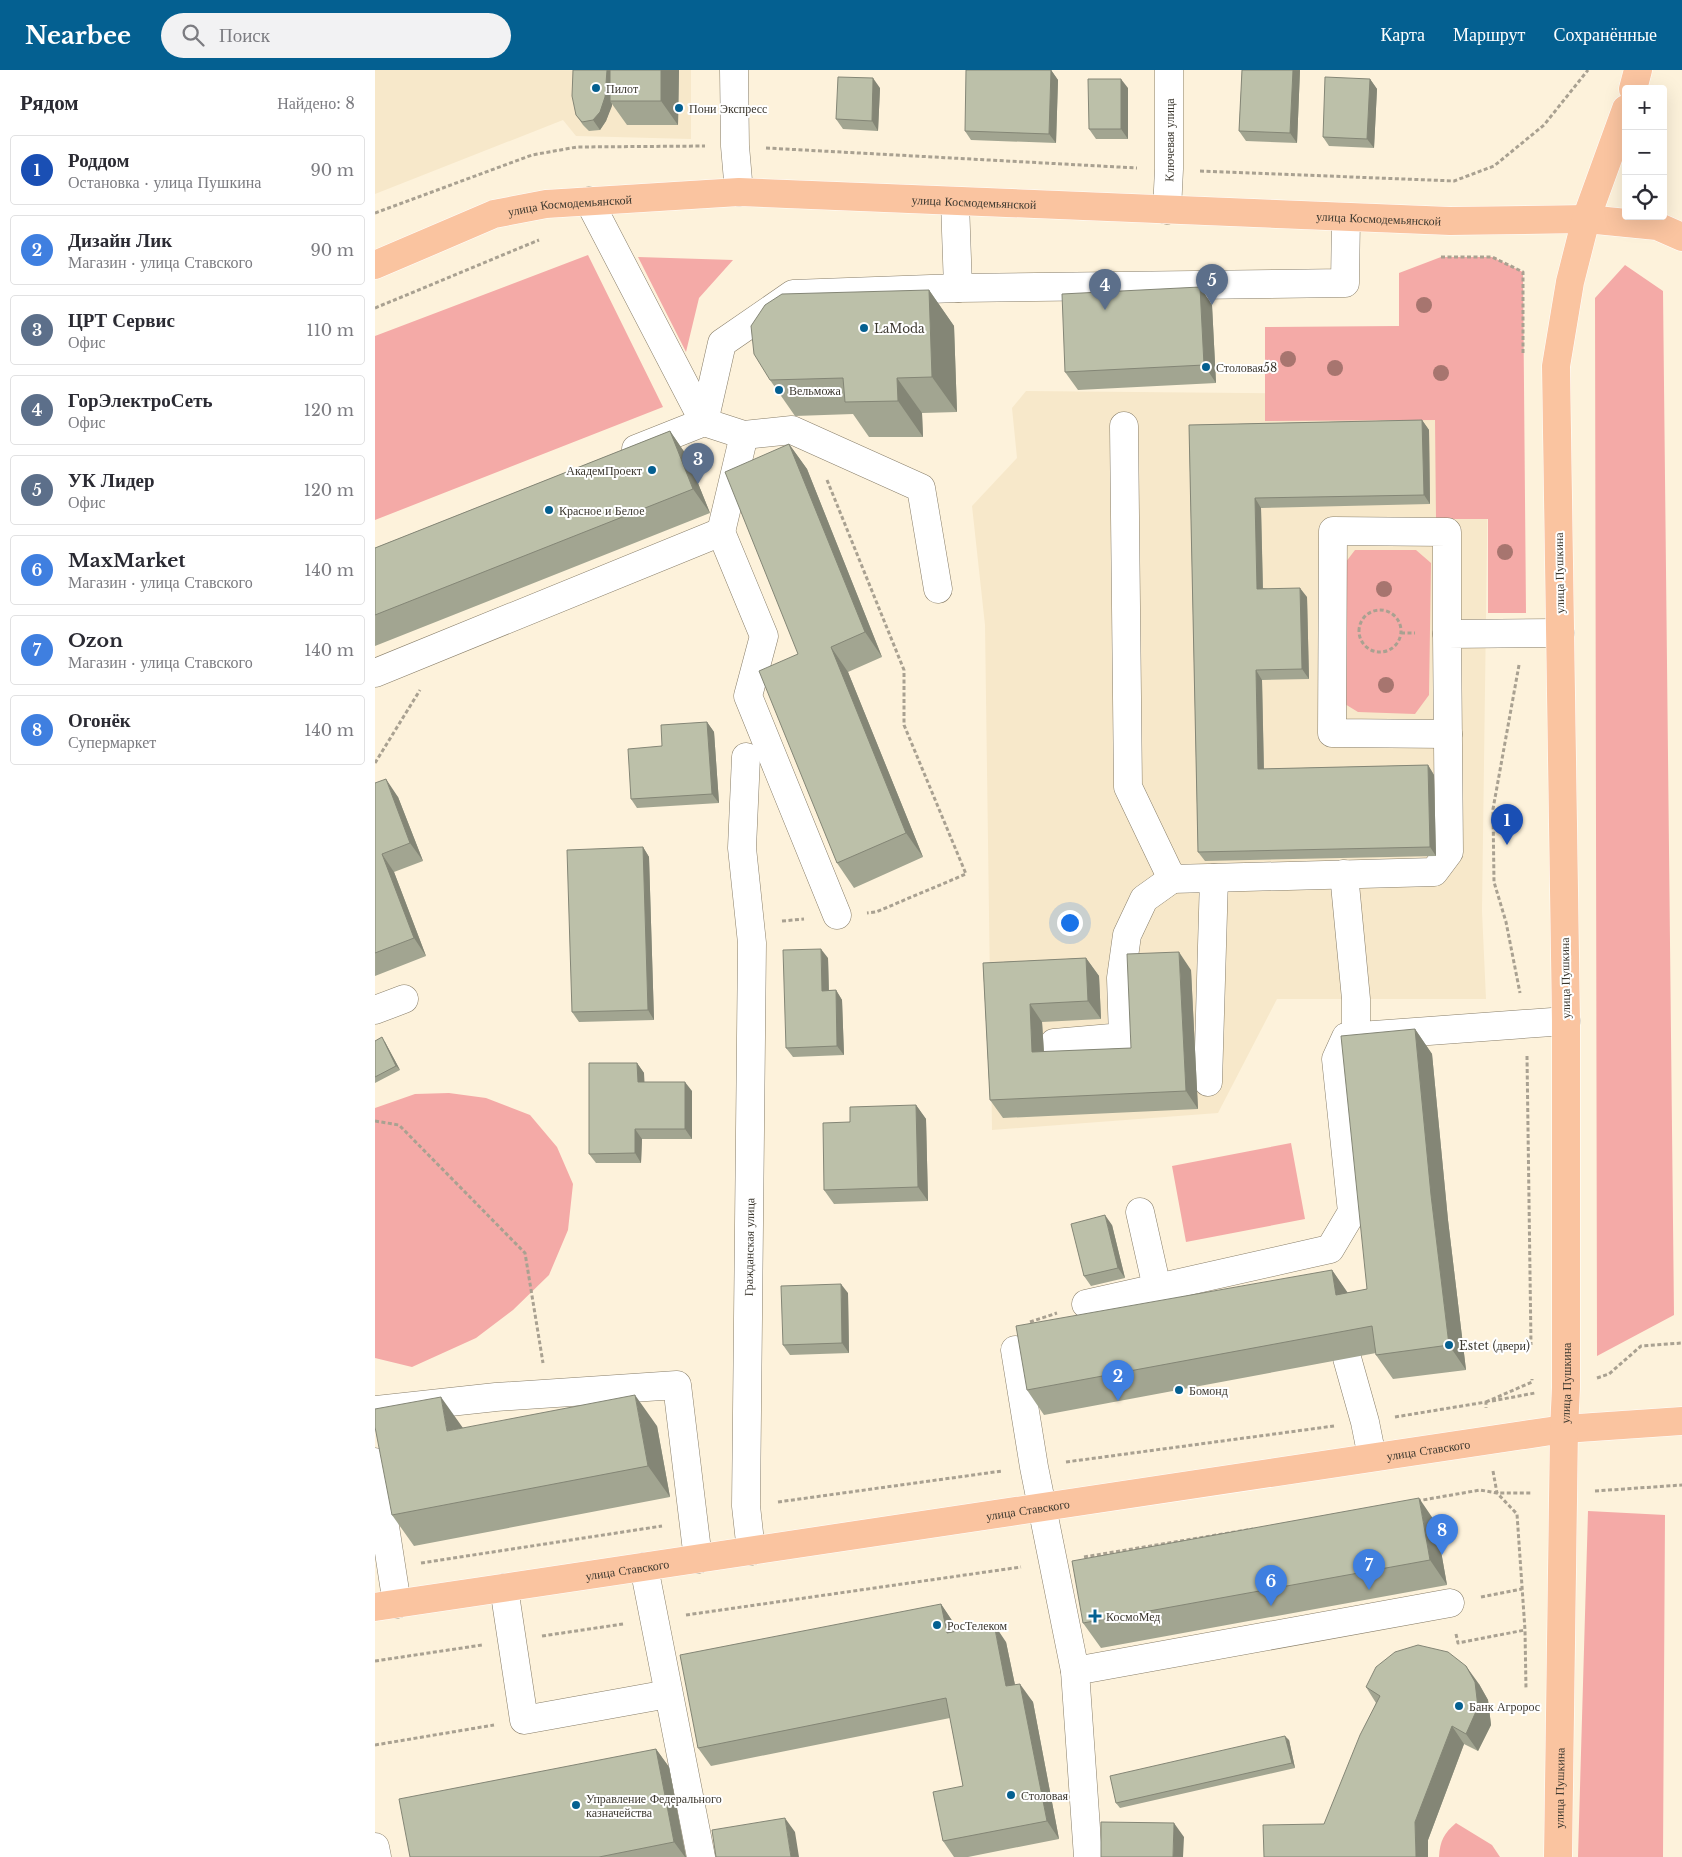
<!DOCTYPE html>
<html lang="ru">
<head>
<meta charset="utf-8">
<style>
  :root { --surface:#fff; --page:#f2f2f3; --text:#2b2b33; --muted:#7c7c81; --line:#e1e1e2; --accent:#046091 }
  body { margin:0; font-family:"Libre Baskerville",serif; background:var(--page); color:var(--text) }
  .controls { position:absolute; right:15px; top:15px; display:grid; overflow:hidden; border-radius:5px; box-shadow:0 5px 20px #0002 }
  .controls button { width:45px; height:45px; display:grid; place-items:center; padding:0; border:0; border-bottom:1px solid var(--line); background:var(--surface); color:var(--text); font:25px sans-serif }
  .you { position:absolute; left:694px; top:852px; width:18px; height:18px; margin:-12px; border:4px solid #fff; border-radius:50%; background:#1a73e8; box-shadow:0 0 0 8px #1a73e833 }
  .badge { display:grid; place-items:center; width:32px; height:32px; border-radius:50%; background:var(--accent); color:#fff; font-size:16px; font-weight:700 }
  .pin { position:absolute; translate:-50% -41px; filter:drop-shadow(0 1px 2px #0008) }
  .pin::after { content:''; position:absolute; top:26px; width:18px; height:15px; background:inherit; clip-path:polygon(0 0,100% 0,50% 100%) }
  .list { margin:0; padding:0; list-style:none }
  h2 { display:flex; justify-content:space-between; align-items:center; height:65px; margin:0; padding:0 20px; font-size:21px }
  h2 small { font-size:16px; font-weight:400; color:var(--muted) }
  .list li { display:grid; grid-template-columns:32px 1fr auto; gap:15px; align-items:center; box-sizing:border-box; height:70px; margin:0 10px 10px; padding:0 10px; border:1px solid var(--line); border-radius:5px }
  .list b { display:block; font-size:19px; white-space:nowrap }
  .list p { margin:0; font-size:16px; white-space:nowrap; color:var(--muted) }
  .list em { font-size:16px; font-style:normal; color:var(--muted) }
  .icon { flex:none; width:28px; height:28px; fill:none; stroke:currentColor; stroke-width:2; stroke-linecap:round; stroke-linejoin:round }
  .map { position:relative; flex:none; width:1307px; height:1787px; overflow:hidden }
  header { display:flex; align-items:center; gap:30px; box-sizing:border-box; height:70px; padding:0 25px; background:var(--accent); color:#fff }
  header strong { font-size:24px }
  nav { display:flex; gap:28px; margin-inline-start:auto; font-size:18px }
  .search { width:350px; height:45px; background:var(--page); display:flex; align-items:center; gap:12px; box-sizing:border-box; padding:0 18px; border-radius:28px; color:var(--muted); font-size:19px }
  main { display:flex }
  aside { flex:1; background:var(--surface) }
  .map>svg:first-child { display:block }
  .built { fill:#f7e8ca }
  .green { fill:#f4aaa7 }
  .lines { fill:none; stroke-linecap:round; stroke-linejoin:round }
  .minor-casing { stroke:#887e69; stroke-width:29 }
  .major-casing { stroke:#fff; stroke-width:29 }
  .path { stroke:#a9a191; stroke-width:3; stroke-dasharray:4 2.5; stroke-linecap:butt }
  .minor { stroke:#fff; stroke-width:28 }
  .major { stroke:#fac4a0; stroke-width:28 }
  .tree { fill:#a7756f }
  .wall { fill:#a2a591 }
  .shaded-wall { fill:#848676 }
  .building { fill:#bcc0a9; stroke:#848676 }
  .poi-dot { fill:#046091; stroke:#fff; stroke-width:2 }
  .labels { text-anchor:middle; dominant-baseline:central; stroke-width:4; stroke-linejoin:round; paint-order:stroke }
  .poi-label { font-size:12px; fill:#3c382f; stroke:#fff; text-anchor:start }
  .street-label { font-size:12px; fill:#3c382f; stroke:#fff }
</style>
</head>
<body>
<header>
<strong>Nearbee</strong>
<div class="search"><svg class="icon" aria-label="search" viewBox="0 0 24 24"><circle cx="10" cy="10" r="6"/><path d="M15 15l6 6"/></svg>Поиск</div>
<nav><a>Карта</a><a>Маршрут</a><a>Сохранённые</a></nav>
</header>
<main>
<aside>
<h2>Рядом<small>Найдено: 8</small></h2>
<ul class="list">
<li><span class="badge" style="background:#1a4fb4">1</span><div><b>Роддом</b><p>Остановка · улица Пушкина</p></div><em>90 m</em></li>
<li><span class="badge" style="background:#3f7fe0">2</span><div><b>Дизайн Лик</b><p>Магазин · улица Ставского</p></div><em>90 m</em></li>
<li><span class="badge" style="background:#5c6f8a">3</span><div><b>ЦРТ Сервис</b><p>Офис</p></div><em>110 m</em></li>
<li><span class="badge" style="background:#5c6f8a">4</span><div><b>ГорЭлектроСеть</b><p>Офис</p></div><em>120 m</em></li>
<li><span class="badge" style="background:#5c6f8a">5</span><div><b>УК Лидер</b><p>Офис</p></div><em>120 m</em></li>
<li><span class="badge" style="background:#3f7fe0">6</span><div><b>MaxMarket</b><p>Магазин · улица Ставского</p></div><em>140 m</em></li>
<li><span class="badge" style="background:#3f7fe0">7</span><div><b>Ozon</b><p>Магазин · улица Ставского</p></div><em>140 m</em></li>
<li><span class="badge" style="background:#3f7fe0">8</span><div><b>Огонёк</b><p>Супермаркет</p></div><em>140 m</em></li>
</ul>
</aside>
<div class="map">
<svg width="1307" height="1787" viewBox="0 0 1307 1787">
  <rect width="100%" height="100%" fill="#fdf2db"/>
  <path class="built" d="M0 0H316V69L201 66 188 50 0 124Z
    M651 321 1114 325 1107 841 1111 929H902L843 1043 617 1060 610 555 597 436 642 388 637 338Z"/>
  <path class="green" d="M213 185 288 337 0 450V266Z
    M263 187 358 190 324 228 311 282Z
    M1066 187H1117L1148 202 1151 543H1113V449H1061L1060 350 890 351V257L1024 256V203Z
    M1250 195 1288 221 1299 1245 1222 1286 1220 228Z
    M980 480H1041L1056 493 1054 625 1040 644 983 642 965 631 964 501Z
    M74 1023 111 1028 155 1045 182 1077 198 1114 193 1160 174 1205 138 1240 101 1268 37 1297 0 1288V1038L40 1024Z
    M916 1073 930 1149 811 1172 797 1096Z
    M1213 1441 1290 1445 1288 1787H1203Z
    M1081 1753 1117 1775 1125 1787H1064C1065 1771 1069 1763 1081 1753Z"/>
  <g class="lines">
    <g class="minor-casing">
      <g id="minor">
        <path d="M359 0 360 76 364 122"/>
        <path d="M214 131 329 352"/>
        <path id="s1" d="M792 140 794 99V0"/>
        <path d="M583 218 970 213 971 148"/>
        <path d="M329 352 347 273 418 224 583 218 580 132"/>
        <path d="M749 356 753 717 797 809 1059 802 1074 782 1072 564 1185 563"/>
        <path d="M261 379 329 352 369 365 417 360 546 418 563 519"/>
        <path d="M346 462 389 566 373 626 462 845"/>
        <path d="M1072 564V462L958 461 957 663 1073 664"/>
        <path d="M0 603 346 462 369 365"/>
        <path d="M371 687 367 778 377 873 371 1436 376 1481"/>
        <path d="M969 804 981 929V966"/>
        <path d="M0 940 29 929"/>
        <path d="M679 973 748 967 746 908 752 865 769 829 797 809"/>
        <path d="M833 1012 839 808"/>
        <path d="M765 1142 782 1218"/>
        <path d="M711 1234 955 1179 977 1142 961 989 971 967 1191 951"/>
        <path d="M640 1280 659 1397 700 1601 713 1787"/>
        <path d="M972 1288 990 1352 997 1387"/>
        <path d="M0 1340 121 1327 302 1315 323 1489"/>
        <path d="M0 1392 22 1534"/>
        <path d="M269 1497 326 1787"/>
        <path d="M129 1518 149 1650 293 1624"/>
        <path d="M700 1601 1075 1533"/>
        <path d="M0 1777 2 1787"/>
      </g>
    </g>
    <g class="major-casing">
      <g id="major">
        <path d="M1258 19 1263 0"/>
        <path id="s2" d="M0 195 119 144 171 134 364 122 1075 151 1211 149 1282 156 1307 167"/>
        <path id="s3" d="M0 1537 1189 1359 1307 1351"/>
        <path id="s4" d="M1183 1787 1189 1359 1191 1318V951L1181 296 1195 212 1211 149 1251 39"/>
      </g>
    </g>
    <path class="path" d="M391 78 762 98
      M825 101 1079 111 1119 96 1169 55 1213 0
      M0 143 157 85 202 77 330 76
      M1066 187H1117L1148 202V284
      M0 238 164 170
      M452 410 529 600V655L591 804 501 842 492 843
      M984 561a21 21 0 1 1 42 0a21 21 0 1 1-42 0Z
      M1026 563H1040
      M1144 595 1118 739 1119 812 1131 852 1145 923
      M0 693 45 620
      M407 851 429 849
      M1152 986 1156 1275
      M0 1051 24 1055 150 1183 168 1293
      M655 1252 682 1243
      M1222 1308 1234 1304 1266 1276 1307 1273
      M1117 1331 1160 1323
      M1111 1332 1157 1312V1309
      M1020 1347 1111 1332V1338
      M691 1392 959 1356
      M1118 1401 1122 1423 1142 1444 1150 1560 1151 1619
      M1220 1421 1307 1415
      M1042 1431 1105 1420 1122 1423H1157
      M403 1432 627 1401
      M709 1487 878 1459
      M46 1493 287 1456
      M1106 1527 1147 1519
      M311 1545 646 1497
      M1081 1564 1083 1573 1150 1560
      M167 1566 248 1554
      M0 1591 107 1575
      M0 1675 119 1655"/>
    <use href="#minor" class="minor"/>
    <use href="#major" class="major"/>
  </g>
  <g class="tree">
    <circle cx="1049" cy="235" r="8"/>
    <circle cx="913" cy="289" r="8"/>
    <circle cx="960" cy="298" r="8"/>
    <circle cx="1066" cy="303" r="8"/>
    <circle cx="1130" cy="482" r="8"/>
    <circle cx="1009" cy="519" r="8"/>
    <circle cx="1011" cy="615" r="8"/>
  </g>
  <path class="wall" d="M198 0H304L303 55H252L237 34 231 51 225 60 214 61 208 55 201 45Z
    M676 0 683 10 681 73 596 70 590 61Z
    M867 0H925L922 73 871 71 864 61Z
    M995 9 1002 19 999 78 954 76 948 67Z
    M505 18 503 61 468 59 461 49Z
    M753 18V69H721L714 59Z
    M825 217 837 235 841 313 703 320 690 302Z
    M554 220 579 256 582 342 547 343 548 367H494L478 344 420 346 395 310Z
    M1047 350 1054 360 1055 434 886 438 888 518 932 527 934 609 887 610 889 699 1053 695 1059 705 1061 786 830 791 823 782 814 355Z
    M295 361 312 386 335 443 0 576V478Z
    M414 374 432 399 507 587 473 602 548 787 479 818 462 793 423 584Z
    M332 652 339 662 344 733 262 738 256 729 287 676Z
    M0 713 23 727 48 791 19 802 51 886 0 906Z
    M268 777 274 787 279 950 204 952 197 942Z
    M453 888 454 920H461L467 930 469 985 418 987 411 978Z
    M711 888 724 906 726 949 667 952 669 982 756 978 816 900 823 1039 628 1048 615 1030 608 893Z
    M1040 959 1057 984 1073 1150 1091 1300 1018 1309 1001 1285V1283L669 1345 652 1320 957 1200 973 1223 992 1219Z
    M0 971 10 972 25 1000 0 1013Z
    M262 993 269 1003V1012L317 1021V1069H267L266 1093H221L214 1084Z
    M541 1035 551 1049 553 1131 459 1134 449 1120 475 1052Z
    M737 1155 750 1208 716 1216 709 1206Z
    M473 1223 474 1283 415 1285 408 1275Z
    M282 1356 295 1427 39 1476 17 1445 88 1358Z
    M1061 1453 1072 1515 726 1578 708 1553Z
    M566 1534 578 1552 580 1562 631 1572 640 1615 658 1632 684 1769 593 1787H579L568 1771 588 1716 575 1648 336 1696 323 1678Z
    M1104 1614 1113 1630 1116 1655 1103 1681 1089 1674 1053 1770 949 1754 1001 1633 991 1617Z
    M914 1670 920 1698 745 1738 741 1733Z
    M281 1679 294 1697 311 1787H35Z"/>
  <path class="shaded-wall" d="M232 0H239L235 31 237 34V36L231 51 225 60 218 50Z
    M286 0H304L303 55 286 31Z
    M676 0 683 10 681 73 674 64Z
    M918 0H925L922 73 915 63Z
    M498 8 505 18 503 61 497 51Z
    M746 9 753 18V69L746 59Z
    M995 9 1002 19 999 78 992 69Z
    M825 217 837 235 841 313 829 295Z
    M554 220 579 256 582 342 557 307Z
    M522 308 547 343 548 367 523 331Z
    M1047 350 1054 360 1055 434 1049 425Z
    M295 361 312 386 335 443 318 419Z
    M414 374 432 399 507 587 490 562Z
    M880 428 886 438 888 528 882 519Z
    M925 518 932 527 934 609 927 599Z
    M456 577 473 602 548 787 531 763Z
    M881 600 887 610 889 709 883 699Z
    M332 652 339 662 344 733 337 724Z
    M1053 695 1059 705 1061 786 1055 777Z
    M11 709 23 727 48 791 35 773Z
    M268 777 274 787 279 950 273 940Z
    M7 784 19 802 51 886 39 868Z
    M446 879 453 888 454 930 447 921Z
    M804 882 816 900 823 1039 811 1021Z
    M711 888 724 906 726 949 713 931Z
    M461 920 467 930 469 985 462 976Z
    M655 934 667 952 670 1000 657 982Z
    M1040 959 1057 984 1073 1150 1091 1300 1074 1275 1056 1125Z
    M7 967 10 972 25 1000 21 996Z
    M262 993 269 1003 270 1021 263 1012Z
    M310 1012 317 1021V1069L310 1059Z
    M541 1035 551 1049 553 1131 543 1117Z
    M260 1059 267 1069 266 1093 260 1083Z
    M730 1145 737 1155 750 1208 743 1198Z
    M957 1200 974 1225H961Z
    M466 1214 473 1223 474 1283 467 1273Z
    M260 1325 282 1356 295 1427 273 1396Z
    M66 1327 88 1358 72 1361Z
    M1044 1428 1061 1453 1072 1515 1055 1490Z
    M566 1534 578 1552 584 1581 572 1563Z
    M619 1554 631 1572 644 1634 631 1616Z
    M1091 1596 1104 1614 1113 1630 1116 1655 1103 1681 1091 1664Z
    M645 1614 658 1632 684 1769 672 1751Z
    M1077 1656 1089 1674 1053 1770V1787H1041L1040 1752Z
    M910 1666 914 1670 920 1698 917 1693Z
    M281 1679 294 1697 311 1787H310L299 1772Z
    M410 1748 420 1762 424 1787H416Z
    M799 1753 809 1767 808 1787H798Z"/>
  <path class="building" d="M198 0H232L230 27 225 42 218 50 207 52 201 45 197 26Z
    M235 0H286V31H235Z
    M591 0H676L674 64 590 61Z
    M867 0H918L915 63 864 61Z
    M463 7 498 8 497 51 461 49Z
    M950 7 995 9 992 69 948 67Z
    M713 9H746V59H714Z
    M825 217 829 295 690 302 687 224Z
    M554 220 557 307 522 308 523 331 470 332 468 308 395 310 379 284 376 256 390 235 407 224Z
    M1047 350 1049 425 880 428 882 519 925 518 927 599 881 600 883 699 1053 695 1055 777 823 782 814 355Z
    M295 361 318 419 0 545V478Z
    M414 374 490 562 456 577 531 763 462 793 384 601 423 584 350 402Z
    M332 652 337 724 256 729 253 679 287 676 286 655Z
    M11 709 35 773 7 784 39 868 0 883V713Z
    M268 777 273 940 197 942 192 780Z
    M446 879 447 921 461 920 462 976 411 978 408 880Z
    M804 882 811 1021 615 1030 608 893 711 888 713 931 655 934 657 982 756 978 752 884Z
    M1040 959 1056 1125 1074 1275 1001 1285 997 1256 652 1320 641 1256 957 1200 961 1225 992 1219 966 966Z
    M7 967 21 996 0 1007V971Z
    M214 993H262L263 1012H310V1059H260V1083L214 1084Z
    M541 1035 543 1117 449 1120 448 1053 475 1052V1037Z
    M730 1145 743 1198 709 1206 696 1154Z
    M466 1214 467 1273 408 1275 406 1216Z
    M260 1325 273 1396 17 1445 0 1357V1339L66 1327 72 1361Z
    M1044 1428 1055 1490 708 1553 697 1491Z
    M566 1534 572 1563 619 1554 631 1616 645 1614 672 1751 568 1771 558 1722 588 1716 571 1628 323 1678 305 1585Z
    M1043 1575 1073 1582 1091 1596 1100 1612 1103 1637 1091 1664 1077 1656 1040 1752 1041 1787H889L888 1755 949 1754 985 1665 1005 1626 991 1617 1001 1597 1020 1582Z
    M910 1666 917 1693 741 1733 735 1706Z
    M281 1679 299 1772 224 1787H35L24 1729Z
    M410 1748 416 1787H341L337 1760Z
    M726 1752 799 1753 798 1787H726Z"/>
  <g class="poi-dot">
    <circle cx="221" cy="18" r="5"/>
    <circle cx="304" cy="38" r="5"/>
    <circle cx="489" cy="258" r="5"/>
    <circle cx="831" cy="297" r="5"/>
    <circle cx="404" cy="320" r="5"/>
    <circle cx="277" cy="400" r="5"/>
    <circle cx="174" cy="440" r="5"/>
    <circle cx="1074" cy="1275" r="5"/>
    <circle cx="804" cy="1320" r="5"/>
    <path d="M717.5 1538.5h5v5h5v5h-5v5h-5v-5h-5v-5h5z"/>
    <circle cx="562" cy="1555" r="5"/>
    <circle cx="1084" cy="1636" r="5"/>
    <circle cx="636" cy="1725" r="5"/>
    <circle cx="201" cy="1735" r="5"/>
  </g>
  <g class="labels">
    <g class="poi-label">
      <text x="231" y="18">Пилот</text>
      <text x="314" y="38">Пони Экспресс</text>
      <text x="499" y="258">LaModa</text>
      <text x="841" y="297">Столовая58</text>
      <text x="414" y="320">Вельможа</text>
      <text x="267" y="400" text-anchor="end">АкадемПроект</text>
      <text x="184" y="440">Красное и Белое</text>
      <text x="1084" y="1275">Estet (двери)</text>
      <text x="814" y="1320">Бомонд</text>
      <text x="731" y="1546">КосмоМед</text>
      <text x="572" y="1555">РосТелеком</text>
      <text x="1094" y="1636">Банк Агророс</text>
      <text x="646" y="1725">Столовая</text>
      <text x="211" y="1728">Управление Федерального<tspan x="211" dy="14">казначейства</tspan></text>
    </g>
    <g class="street-label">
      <text stroke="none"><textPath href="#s1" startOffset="70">Ключевая улица</textPath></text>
      <text stroke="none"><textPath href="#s2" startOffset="611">улица Космодемьянской</textPath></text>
      <text stroke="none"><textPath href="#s2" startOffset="206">улица Космодемьянской</textPath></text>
      <text stroke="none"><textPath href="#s2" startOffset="1016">улица Космодемьянской</textPath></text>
      <text transform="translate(1184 503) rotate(-91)">улица Пушкина</text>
      <text transform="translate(1190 908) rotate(-91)">улица Пушкина</text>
      <text transform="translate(374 1177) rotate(-89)">Гражданская улица</text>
      <text stroke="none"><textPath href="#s4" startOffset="474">улица Пушкина</textPath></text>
      <text stroke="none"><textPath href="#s3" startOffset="1065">улица Ставского</textPath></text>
      <text stroke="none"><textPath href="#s3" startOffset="660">улица Ставского</textPath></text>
      <text stroke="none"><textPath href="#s3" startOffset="255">улица Ставского</textPath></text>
      <text stroke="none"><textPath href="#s4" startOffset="69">улица Пушкина</textPath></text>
    </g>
  </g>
</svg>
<div class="controls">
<button>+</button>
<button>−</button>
<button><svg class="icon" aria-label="locate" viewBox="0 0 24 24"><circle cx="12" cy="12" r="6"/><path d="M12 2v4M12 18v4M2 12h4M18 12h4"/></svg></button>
</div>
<div class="you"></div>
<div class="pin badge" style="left:1132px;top:775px;background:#1a4fb4">1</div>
<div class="pin badge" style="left:743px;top:1331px;background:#3f7fe0">2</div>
<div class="pin badge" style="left:323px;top:414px;background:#5c6f8a">3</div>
<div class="pin badge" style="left:730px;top:240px;background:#5c6f8a">4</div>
<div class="pin badge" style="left:837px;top:235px;background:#5c6f8a">5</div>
<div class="pin badge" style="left:896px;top:1536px;background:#3f7fe0">6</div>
<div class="pin badge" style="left:994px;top:1520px;background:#3f7fe0">7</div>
<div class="pin badge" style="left:1067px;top:1485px;background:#3f7fe0">8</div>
</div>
</main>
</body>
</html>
